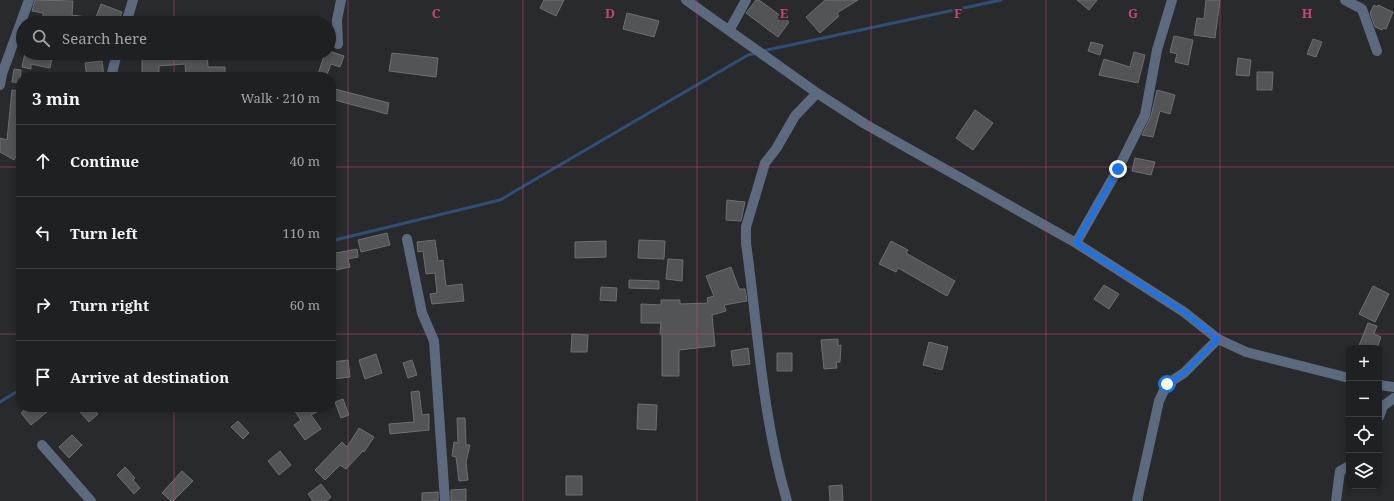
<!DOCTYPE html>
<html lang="en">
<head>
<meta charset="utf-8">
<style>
  :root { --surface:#1e2021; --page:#26282a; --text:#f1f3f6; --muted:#a1a3a5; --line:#3c3e3f }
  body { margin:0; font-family:"Noto Serif",serif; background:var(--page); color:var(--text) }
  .controls { position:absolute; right:12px; bottom:12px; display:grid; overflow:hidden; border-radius:8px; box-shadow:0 2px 6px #0003 }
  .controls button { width:36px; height:36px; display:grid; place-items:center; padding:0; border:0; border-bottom:1px solid var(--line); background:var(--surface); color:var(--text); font:20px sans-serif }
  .stop { position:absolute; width:12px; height:12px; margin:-9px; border:3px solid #1a73e8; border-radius:50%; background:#fff }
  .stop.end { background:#1a73e8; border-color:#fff; box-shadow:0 1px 4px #0008 }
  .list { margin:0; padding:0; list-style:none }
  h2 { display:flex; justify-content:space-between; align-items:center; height:52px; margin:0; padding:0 16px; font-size:17px }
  h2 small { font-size:13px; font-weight:400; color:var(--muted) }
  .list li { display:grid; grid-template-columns:26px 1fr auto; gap:12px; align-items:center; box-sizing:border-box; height:72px; padding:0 16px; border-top:1px solid var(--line) }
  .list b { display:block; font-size:15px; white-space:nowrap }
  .list em { font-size:13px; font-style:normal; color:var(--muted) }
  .icon { flex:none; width:22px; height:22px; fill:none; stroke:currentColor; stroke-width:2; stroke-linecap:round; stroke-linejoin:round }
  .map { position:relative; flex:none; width:1394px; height:501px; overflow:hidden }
  .search { position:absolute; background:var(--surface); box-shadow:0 2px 6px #0003; left:16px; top:16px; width:320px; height:44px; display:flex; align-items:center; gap:10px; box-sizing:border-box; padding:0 14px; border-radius:22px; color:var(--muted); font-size:15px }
  .panel { position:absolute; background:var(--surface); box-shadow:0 2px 6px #0003; left:16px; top:72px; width:320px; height:340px; border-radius:16px }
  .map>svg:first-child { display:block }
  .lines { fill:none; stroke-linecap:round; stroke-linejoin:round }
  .stream { stroke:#2e4f79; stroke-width:3 }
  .building { fill:#525456; stroke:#6d6f72 }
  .minor { stroke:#5b6a7e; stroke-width:10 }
  .route { stroke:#1a73e8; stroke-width:5 }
  .grid { fill:none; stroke:#ca4378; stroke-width:1; stroke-opacity:0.55 }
  .grid-label { font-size:13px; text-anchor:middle; font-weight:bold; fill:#ca4378; stroke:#282a2c; stroke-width:4; stroke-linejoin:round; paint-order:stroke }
</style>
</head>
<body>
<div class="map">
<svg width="1394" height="501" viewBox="0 0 1394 501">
  <rect width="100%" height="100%" fill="#282a2c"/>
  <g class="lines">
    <path class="stream" d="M762 51 1001 0
      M331 241 500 200 748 55 757 53
      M0 402 21 389"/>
  </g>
  <path class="building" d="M35 0 73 1 72 15 94 18 93 23H58L59 18 43 17V13L32 11Z
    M544 0H564L556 16 540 8Z
    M756 0H759L789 22 778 37 746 13Z
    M825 0H858L837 13 839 16 820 33 806 17Z
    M1077 0H1097L1089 10Z
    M1206 0H1220L1215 38 1194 35 1197 18 1204 19Z
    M101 4 122 12 118 23H103L95 20Z
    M1374 5 1377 7 1378 5 1393 12 1386 29 1383 28 1382 30 1375 27 1370 13Z
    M627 13 659 21 654 37 623 29Z
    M1174 36 1193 40 1188 65 1175 62 1177 54 1170 52Z
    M1313 39 1322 42 1316 57 1307 54Z
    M1091 42 1103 45 1100 55 1088 51Z
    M329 51 344 56 340 67 331 64 326 77H317L325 53H329Z
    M1134 52 1145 55 1138 83 1099 75 1104 59 1130 67Z
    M25 53H53L50 68 31 64V69L22 67Z
    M142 53H159V56L207 54 208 67H225V77H186L185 64 159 66V77H142Z
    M392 53 438 58 436 77 389 71Z
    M1238 58 1251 60 1249 76 1236 75Z
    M102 61 104 76 87 77 85 63Z
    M14 69 21 70 20 83 12 82Z
    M1257 72H1273L1272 90H1257Z
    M331 88 389 103 387 114 331 99Z
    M12 90 21 91V147L14 160 0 152V138L7 140Z
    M1157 90 1175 95 1170 114 1160 111 1153 137 1142 135 1151 116Z
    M975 110 993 123 973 150 956 138Z
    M1135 158 1155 162 1151 175 1132 171Z
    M727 200 745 202 741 221 726 220Z
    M387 233 390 245 361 252 358 240Z
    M435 240 438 261 443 260 446 286 462 284 464 301 432 304 430 294 437 293 435 273 426 274 423 251 418 252 417 242Z
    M639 240 665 241 664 259 638 258Z
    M606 241V257L575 258V242Z
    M891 241 908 250 906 253 955 281 947 296 898 268 896 272 879 264Z
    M357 249 358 257 348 259 350 267 331 271V254Z
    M668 259 683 260 682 281 666 279Z
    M731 267 739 289H745L747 301 724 305 726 311 712 315 715 346 679 350V376H662V334H660L661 323H641V304L661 305V300H680V304L708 303 707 298 714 296 706 276Z
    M629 280 659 281V289L629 288Z
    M1104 285 1119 294 1109 309 1094 299Z
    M1373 286 1389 294 1375 322 1359 314Z
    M601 287 617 288 616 301 600 300Z
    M1368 323 1377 326 1374 334 1381 337 1377 348H1358Z
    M572 334 588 335 587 352H571Z
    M838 339V346L841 345 840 362H836L837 368 824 369 821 340Z
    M929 342 948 347 942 370 923 365Z
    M748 348 750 364 733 366 731 351Z
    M777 353H792V371H777Z
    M376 354 382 373 365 379 359 360Z
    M348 360 350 377 333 379 332 362Z
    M412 360 417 375 408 378 403 363Z
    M419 391 422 415 429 414V430L390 434 389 424 414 422 411 392Z
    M343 399 349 415 341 418 335 402Z
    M638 404 657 405 656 430 637 429Z
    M27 407H53L31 425 21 413Z
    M85 407H92L98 414 89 422 80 412Z
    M292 407H326L311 415 321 429 305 440 294 425 301 420Z
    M457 418H465L466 445H470L466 462 468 480 459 481 456 457 452 456 454 442 458 443Z
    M238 421 249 433 243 439 231 427Z
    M359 428 374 437 364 452 363 451 346 469 340 465 325 480 315 470 342 442 347 447Z
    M72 435 82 445 69 458 59 447Z
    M280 451 291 465 279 475 268 461Z
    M125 467 135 478 133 480 140 488 134 494 117 475Z
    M182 471 193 481 173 501H171L162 493Z
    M566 476H582V495H566Z
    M321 484 331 497 326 501H313L308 494Z
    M842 485 843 501H830L829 486Z
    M466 489V501H451V490Z
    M438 492V501H422V493Z"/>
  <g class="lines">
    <path class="minor" d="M686 0 817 93 865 124 1076 243 1184 312 1218 339 1246 352 1349 378
      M1345 0 1362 9 1377 51
      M126 23 133 0
      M730 29 746 0
      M338 44 337 20 341 0
      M111 77 117 53
      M0 85 2 74 29 0
      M407 239 422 313 434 341 445 501
      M1076 243 1118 169 1145 115 1157 50 1172 0
      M1379 385 1394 387
      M1379 417 1383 406 1394 398
      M42 445 91 501
      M787 501C762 417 758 329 746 243V227L765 163 776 149 795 116 817 93
      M1137 501 1159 401 1167 384 1184 373 1218 339
      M1336 501 1340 471 1349 466"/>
  </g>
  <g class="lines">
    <path class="route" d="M1118 169 1076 243 1184 312 1218 339 1184 373 1167 384"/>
  </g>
  <path class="grid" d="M174 0V23M348 0V501M523 0V501M697 0V501M871 0V501M1046 0V501M1220 0V501M174 53V77M0 167H21M331 167H1394M0 334H21M331 334H1394M174 407V501"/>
  <g class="grid-label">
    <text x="436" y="18">C</text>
    <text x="610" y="18">D</text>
    <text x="784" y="18">E</text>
    <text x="958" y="18">F</text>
    <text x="1133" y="18">G</text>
    <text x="1307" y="18">H</text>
  </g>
</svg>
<div class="controls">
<button>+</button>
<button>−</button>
<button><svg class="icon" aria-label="locate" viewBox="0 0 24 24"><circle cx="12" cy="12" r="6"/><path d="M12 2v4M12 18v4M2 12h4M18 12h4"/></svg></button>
<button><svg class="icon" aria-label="layers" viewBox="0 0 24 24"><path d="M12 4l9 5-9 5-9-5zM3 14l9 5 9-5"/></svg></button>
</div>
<div class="stop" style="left:1167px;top:384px"></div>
<div class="stop end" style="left:1118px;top:169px"></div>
<div class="search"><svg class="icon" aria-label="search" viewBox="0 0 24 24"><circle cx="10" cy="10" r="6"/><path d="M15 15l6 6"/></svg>Search here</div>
<section class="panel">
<h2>3 min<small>Walk · 210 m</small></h2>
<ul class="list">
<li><svg class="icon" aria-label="ahead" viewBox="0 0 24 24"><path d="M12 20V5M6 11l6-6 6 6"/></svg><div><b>Continue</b></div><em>40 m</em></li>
<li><svg class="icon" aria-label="left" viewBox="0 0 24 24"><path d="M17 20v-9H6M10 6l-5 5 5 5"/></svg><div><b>Turn left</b></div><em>110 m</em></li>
<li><svg class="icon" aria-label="right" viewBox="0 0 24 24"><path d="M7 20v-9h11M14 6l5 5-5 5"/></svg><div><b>Turn right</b></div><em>60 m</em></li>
<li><svg class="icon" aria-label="arrive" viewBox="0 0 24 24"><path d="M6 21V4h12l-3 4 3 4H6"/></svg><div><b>Arrive at destination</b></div></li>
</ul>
</section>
</div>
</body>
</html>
